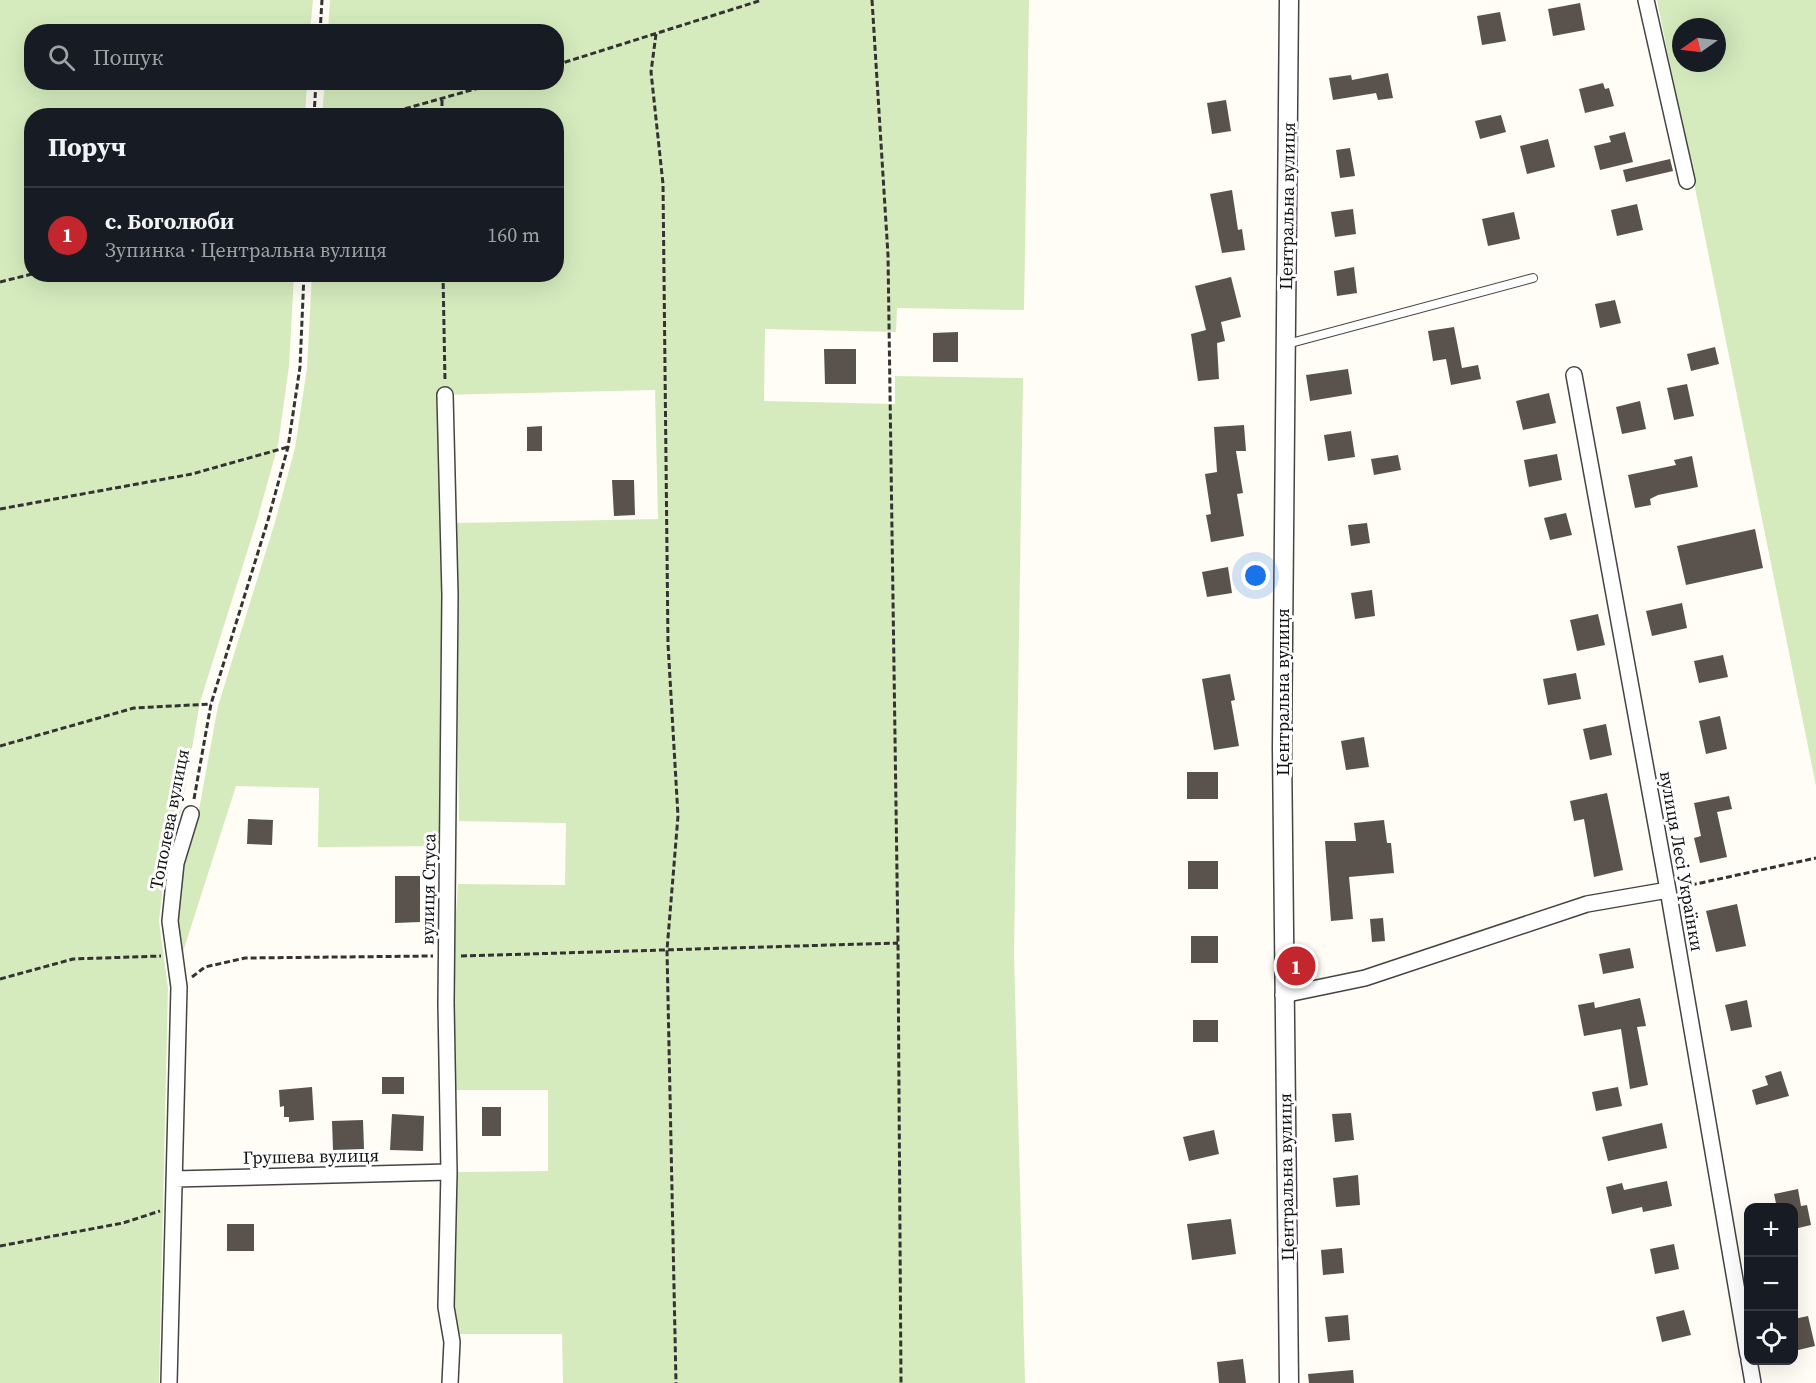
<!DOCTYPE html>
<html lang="uk">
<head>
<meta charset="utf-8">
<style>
  :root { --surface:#171b24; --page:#20242c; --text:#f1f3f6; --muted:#9ea1a6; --line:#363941; --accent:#c4262e }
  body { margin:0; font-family:"Source Serif 4",serif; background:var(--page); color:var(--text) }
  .controls { position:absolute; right:18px; bottom:18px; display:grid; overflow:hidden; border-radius:12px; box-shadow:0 6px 24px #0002 }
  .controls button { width:54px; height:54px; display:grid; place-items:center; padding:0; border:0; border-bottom:2px solid var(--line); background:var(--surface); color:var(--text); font:30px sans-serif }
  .compass { position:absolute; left:1672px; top:18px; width:54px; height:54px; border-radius:50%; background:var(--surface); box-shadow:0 6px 24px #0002; rotate:256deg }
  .you { position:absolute; left:1256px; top:576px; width:21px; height:21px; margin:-15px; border:4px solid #fff; border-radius:50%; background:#1a73e8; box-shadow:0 0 0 9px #1a73e833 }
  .badge { display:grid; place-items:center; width:39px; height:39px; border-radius:50%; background:var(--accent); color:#fff; font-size:20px; font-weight:700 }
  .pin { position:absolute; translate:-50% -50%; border:3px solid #fff; box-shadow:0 2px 6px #0006 }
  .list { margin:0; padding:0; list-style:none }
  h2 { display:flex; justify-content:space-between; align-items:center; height:78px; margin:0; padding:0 24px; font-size:26px }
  h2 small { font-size:20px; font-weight:400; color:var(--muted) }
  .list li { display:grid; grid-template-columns:39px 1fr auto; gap:18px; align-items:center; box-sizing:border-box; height:96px; padding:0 24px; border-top:2px solid var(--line) }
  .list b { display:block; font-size:22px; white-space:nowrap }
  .list p { margin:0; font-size:20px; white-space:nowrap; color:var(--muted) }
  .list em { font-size:20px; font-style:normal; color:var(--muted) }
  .icon { flex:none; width:33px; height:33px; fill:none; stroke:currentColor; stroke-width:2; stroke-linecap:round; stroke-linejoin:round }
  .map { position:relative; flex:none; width:1816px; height:1383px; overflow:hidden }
  .search { position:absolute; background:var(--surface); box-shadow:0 6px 24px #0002; left:24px; top:24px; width:540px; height:66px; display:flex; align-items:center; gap:15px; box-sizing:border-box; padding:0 21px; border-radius:24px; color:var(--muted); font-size:22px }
  .panel { position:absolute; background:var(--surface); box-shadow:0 6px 24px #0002; left:24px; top:108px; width:540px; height:174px; border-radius:24px }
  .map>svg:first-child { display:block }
  .green { fill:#d5ebbd; fill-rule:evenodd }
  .building { fill:#5a524d }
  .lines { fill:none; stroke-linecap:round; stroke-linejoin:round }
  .service-casing { stroke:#444; stroke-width:10 }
  .minor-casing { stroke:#444; stroke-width:18 }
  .tertiary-casing { stroke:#444; stroke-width:21 }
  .path { stroke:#333; stroke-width:3; stroke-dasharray:6 3; stroke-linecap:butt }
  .service { stroke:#fff; stroke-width:8 }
  .minor { stroke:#fff; stroke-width:15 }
  .tertiary { stroke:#fff; stroke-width:18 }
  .labels { text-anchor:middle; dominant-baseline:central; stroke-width:6; stroke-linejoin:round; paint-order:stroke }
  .street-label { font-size:18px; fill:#111; stroke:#fff }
</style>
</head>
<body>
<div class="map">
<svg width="1816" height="1383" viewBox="0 0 1816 1383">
  <rect width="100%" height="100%" fill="#fffdf5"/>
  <path class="green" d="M0 0H313L310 31 32 32V82L307 83 305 115 32 116V274L294 275 289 366 278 445 258 517 200 702 181 811 166 860 159 921 168 988 159 1383H0Z
    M330 0H1029L1024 310 897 308 896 332 765 329 764 401 895 404V376L1023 378 1014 953 1025 1383H563L562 1334H457L452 1307 455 1172 548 1171V1090H455L453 956 458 884 565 885 566 823 459 821 455 523 658 519 655 390 438 395 443 595 441 846 318 847 319 788 236 786 182 955 177 921 184 864 198 815 218 706 275 522 295 448 307 368 312 275 556 274V116L322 115 325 83 556 82V32L328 31Z
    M1657 0H1816V786ZM1681 27H1717V63H1681Z"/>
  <path class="building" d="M1580 3 1585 30 1553 36 1548 9Z
    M1500 12 1506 41 1482 45 1477 16Z
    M1388 73 1393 98 1378 100 1376 93 1333 100 1329 78 1351 75 1352 80Z
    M1603 83 1605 89 1609 88 1614 106 1585 113 1579 89Z
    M1226 100 1231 131 1212 134 1207 103Z
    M1501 115 1506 132 1480 139 1475 121Z
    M1625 132 1633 162 1600 170 1594 146 1611 142 1609 136Z
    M1548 139 1555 167 1527 174 1520 146Z
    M1350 148 1355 176 1340 178 1336 150Z
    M1670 159 1673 171 1626 182 1623 170Z
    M1232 190 1238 230 1242 229 1245 250 1222 253 1210 194Z
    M1637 204 1643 230 1617 236 1611 210Z
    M1353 209 1356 234 1335 237 1331 212Z
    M1514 212 1520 239 1488 246 1482 219Z
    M1354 267 1357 293 1337 296 1334 271Z
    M1231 277 1241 317 1221 322 1225 341 1217 343 1219 379 1198 381 1191 334 1206 330 1195 286Z
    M1615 300 1621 323 1600 328 1595 304Z
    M1454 327 1462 368 1478 365 1481 379 1451 385 1446 359 1433 361 1428 331Z
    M958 332V362H933V333Z
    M1715 347 1719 364 1691 371 1687 354Z
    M824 349H856V384H825Z
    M1348 369 1352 394 1310 401 1306 375Z
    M1687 384 1694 416 1674 420 1667 388Z
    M1549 393 1556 423 1523 430 1516 401Z
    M1640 401 1646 429 1622 434 1616 407Z
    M1244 425 1246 451H1236L1243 493 1237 494 1244 536 1211 542 1206 515 1211 514 1205 474 1217 472 1214 427Z
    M542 426V451H527V427Z
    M1351 431 1355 457 1328 461 1324 435Z
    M1557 454 1562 480 1529 487 1524 460Z
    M1398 455 1401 470 1374 475 1371 459Z
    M1692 456 1698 487 1658 495 1650 499 1651 505 1635 508 1628 475 1676 465 1674 460Z
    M612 480H634L635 515 614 516Z
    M1566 513 1572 535 1550 540 1544 518Z
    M1367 523 1370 543 1351 546 1348 525Z
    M1755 529 1763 568 1686 585 1677 546Z
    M1228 567 1232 593 1207 597 1202 572Z
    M1372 590 1375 616 1355 619 1351 593Z
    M1682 603 1687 628 1652 636 1646 611Z
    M1598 614 1605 645 1577 651 1570 620Z
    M1723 655 1728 677 1699 683 1694 661Z
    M1576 673 1581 699 1548 705 1543 679Z
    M1230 674 1235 700 1231 701 1239 746 1214 750 1202 679Z
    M1720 716 1727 749 1706 754 1699 721Z
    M1606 724 1612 755 1590 760 1583 729Z
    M1364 737 1369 767 1346 770 1341 741Z
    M1187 772H1218V799H1187Z
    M1607 793 1623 870 1594 877 1584 819 1574 821 1570 801Z
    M1729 796 1732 809 1717 812 1727 857 1700 863 1694 838 1701 836 1694 803Z
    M248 819 273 820 272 845 247 844Z
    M1384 820 1387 843H1391L1394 873 1349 877 1353 919 1331 921 1325 841H1356L1354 823Z
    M1188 861H1218V889H1188Z
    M395 876H420V922L395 923Z
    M1737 904 1746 946 1716 952 1706 911Z
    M1383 918 1385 941 1372 942 1370 919Z
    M1191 936H1218V963H1191Z
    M1630 948 1634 968 1603 974 1599 954Z
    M1640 998 1646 1026 1637 1027 1648 1085 1630 1089 1621 1029 1584 1036 1578 1005 1594 1002 1595 1008Z
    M1747 1000 1752 1027 1731 1031 1725 1005Z
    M1193 1020H1218V1042H1193Z
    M1781 1071 1789 1096 1756 1105 1752 1090 1768 1085 1765 1076Z
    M382 1077H404V1094H382Z
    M312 1087 314 1120 289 1122V1117H284V1106L280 1107 279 1090Z
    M1618 1087 1622 1106 1596 1111 1592 1092Z
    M482 1107H501V1136H482Z
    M1351 1113 1354 1140 1335 1142 1332 1114Z
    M392 1114 424 1116 423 1151 390 1150Z
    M363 1120 364 1149 333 1150 332 1121Z
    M1662 1123 1667 1148 1608 1161 1602 1137Z
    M1214 1130 1219 1154 1189 1161 1183 1137Z
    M1358 1175 1360 1205 1336 1207 1333 1178Z
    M1667 1181 1672 1206 1643 1212 1642 1207 1612 1214 1606 1187 1622 1183 1624 1190Z
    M1798 1189 1801 1206 1807 1205 1811 1225 1794 1229V1208H1777L1774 1194Z
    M1231 1219 1236 1254 1192 1260 1187 1224Z
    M227 1224H254V1251H227Z
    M1674 1244 1679 1269 1655 1274 1650 1249Z
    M1342 1248 1344 1273 1323 1275 1321 1250Z
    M1684 1310 1691 1335 1662 1342 1656 1317Z
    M1348 1315 1350 1340 1328 1342 1325 1317Z
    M1808 1316 1815 1346 1794 1351V1319Z
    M1243 1359 1246 1383H1219L1217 1362Z
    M1353 1370 1354 1383H1309L1308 1374Z"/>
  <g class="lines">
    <g class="service-casing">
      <path id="service" d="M1287 344 1533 278"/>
    </g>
    <g class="minor-casing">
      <path id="minor" d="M1646 0 1687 181
        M1574 375 1668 890 1748 1355
        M445 395 450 595 446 1003 449 1172 446 1307 452 1342 450 1383
        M1283 995 1365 978 1587 904 1668 890
        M174 1179 449 1172
        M1749 1360 1753 1383
        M169 1383 179 987 170 921 176 863 191 814"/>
    </g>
    <g class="tertiary-casing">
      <path id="tertiary" d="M1289 0 1282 748 1289 1383"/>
    </g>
    <path class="path" d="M872 0 888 255 898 943 901 1383
      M320 32 322 0
      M656 34 651 72 663 184 668 644 678 816 667 950 676 1383
      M556 65 762 0
      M442 100V116
      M314 116 316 82
      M379 116 500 82
      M443 274 445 381
      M0 282 32 274
      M0 509 192 474 288 447
      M0 746 134 708 211 704
      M194 799 211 704 268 520 288 447 300 367 304 274
      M1682 887 1816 858
      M461 956 898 943
      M192 977 205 967 245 958 433 956
      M0 979 73 959 161 956
      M0 1246 123 1223 160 1211"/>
    <use href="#service" class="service"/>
    <use href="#minor" class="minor"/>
    <use href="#tertiary" class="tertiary"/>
  </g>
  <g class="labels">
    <g class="street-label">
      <text transform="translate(1287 206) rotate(-89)">Центральна вулиця</text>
      <text transform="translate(1282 692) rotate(-90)">Центральна вулиця</text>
      <text transform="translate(169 819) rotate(-79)">Тополева вулиця</text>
      <text transform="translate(1682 861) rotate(80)">вулиця Лесі Українки</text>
      <text transform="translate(428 889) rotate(-89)">вулиця Стуса</text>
      <text transform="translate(311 1156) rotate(-1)">Грушева вулиця</text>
      <text transform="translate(1286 1177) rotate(-91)">Центральна вулиця</text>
    </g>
  </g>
</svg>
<div class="controls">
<button>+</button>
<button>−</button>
<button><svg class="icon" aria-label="locate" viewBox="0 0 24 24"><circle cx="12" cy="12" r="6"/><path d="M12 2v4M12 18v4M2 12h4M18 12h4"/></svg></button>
</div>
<svg class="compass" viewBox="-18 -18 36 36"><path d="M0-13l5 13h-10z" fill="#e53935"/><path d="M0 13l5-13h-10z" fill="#9ea1a6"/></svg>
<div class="you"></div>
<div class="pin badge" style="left:1296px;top:966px">1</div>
<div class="search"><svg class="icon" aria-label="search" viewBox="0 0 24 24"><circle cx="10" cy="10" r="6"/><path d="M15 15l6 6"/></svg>Пошук</div>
<section class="panel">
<h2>Поруч<small></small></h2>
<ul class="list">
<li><span class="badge">1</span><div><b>с. Боголюби</b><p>Зупинка · Центральна вулиця</p></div><em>160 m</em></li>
</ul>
</section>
</div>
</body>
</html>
